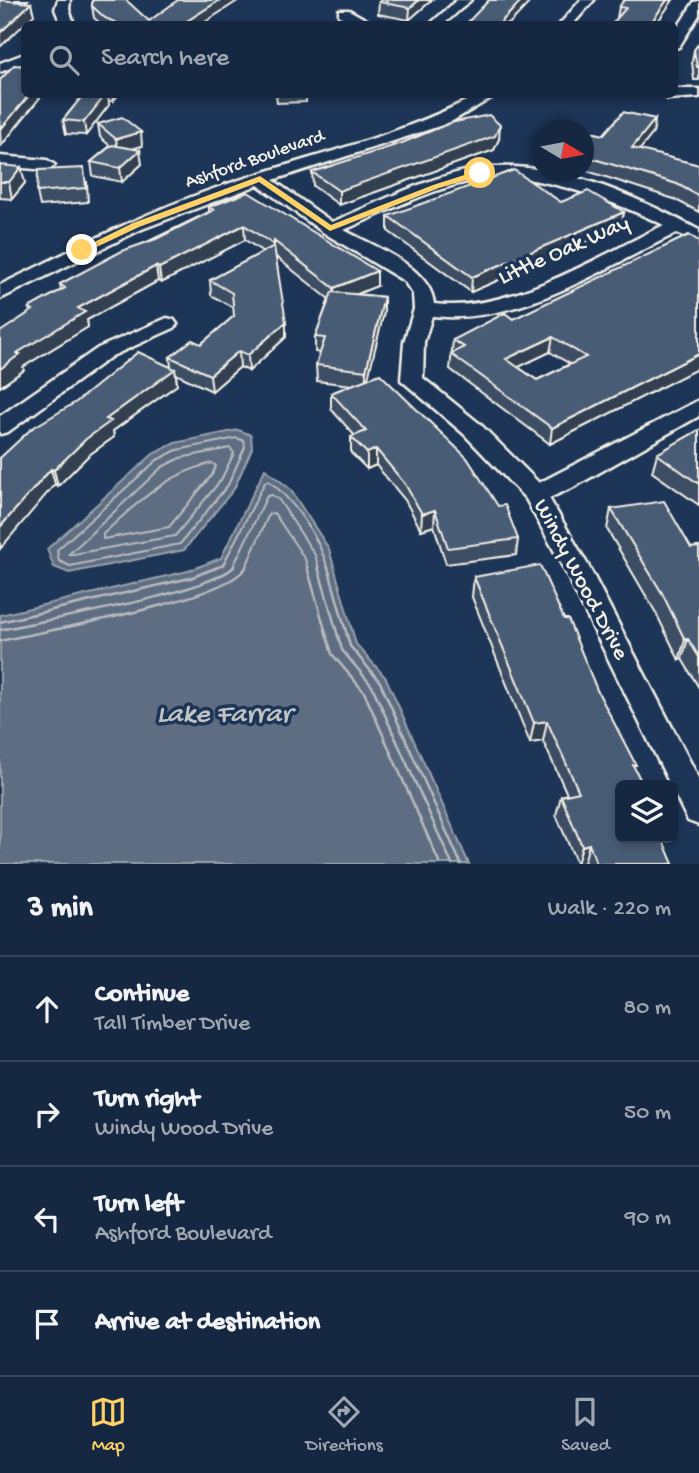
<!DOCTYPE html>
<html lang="en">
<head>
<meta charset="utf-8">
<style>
  :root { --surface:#162841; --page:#23344c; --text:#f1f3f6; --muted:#9ea6b1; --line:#35445a; --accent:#ffd166 }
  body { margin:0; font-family:"Gochi Hand",sans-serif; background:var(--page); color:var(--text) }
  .controls { position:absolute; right:21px; bottom:21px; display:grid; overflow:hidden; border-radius:10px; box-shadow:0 4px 10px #0003 }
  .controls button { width:63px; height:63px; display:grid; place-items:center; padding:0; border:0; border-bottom:2px solid var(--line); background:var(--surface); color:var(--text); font:35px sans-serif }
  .compass { position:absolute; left:531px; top:119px; width:63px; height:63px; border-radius:50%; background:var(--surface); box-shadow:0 4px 10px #0003; rotate:100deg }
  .stop { position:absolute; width:21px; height:21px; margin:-16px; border:5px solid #ffd166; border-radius:50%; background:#fff }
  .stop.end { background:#ffd166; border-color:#fff; box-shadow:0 2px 7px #0008 }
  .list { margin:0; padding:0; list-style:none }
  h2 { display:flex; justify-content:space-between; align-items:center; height:91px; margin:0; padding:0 28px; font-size:30px }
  h2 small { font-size:23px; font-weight:400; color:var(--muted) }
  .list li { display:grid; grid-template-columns:46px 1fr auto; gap:21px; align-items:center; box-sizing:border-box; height:105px; padding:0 28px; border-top:2px solid var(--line) }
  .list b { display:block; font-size:26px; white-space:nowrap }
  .list p { margin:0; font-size:23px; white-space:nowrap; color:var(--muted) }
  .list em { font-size:23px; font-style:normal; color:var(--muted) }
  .icon { flex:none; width:38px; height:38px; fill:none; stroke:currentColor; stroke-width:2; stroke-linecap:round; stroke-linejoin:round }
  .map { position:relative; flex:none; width:699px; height:864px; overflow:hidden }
  .search { position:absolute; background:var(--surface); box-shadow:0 4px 10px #0003; left:21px; right:21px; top:21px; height:77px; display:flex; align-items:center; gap:18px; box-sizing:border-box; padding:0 24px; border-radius:10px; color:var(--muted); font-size:26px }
  .sheet { height:511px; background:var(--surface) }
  nav { display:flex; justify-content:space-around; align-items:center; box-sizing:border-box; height:98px; border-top:2px solid var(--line); background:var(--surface); font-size:19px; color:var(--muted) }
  nav a { display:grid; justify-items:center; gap:4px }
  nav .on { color:var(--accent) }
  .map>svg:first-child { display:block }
  .water { fill:#5e6d82; stroke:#9aa2ab; stroke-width:2 }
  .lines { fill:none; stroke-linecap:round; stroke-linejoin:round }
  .shore-far1 { stroke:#b8bcbf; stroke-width:2 }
  .shore { stroke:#b8bcbf; stroke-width:2.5 }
  .minor-casing { stroke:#f4f1e8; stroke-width:5 }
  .minor { fill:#1d3557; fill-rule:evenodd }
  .wall { fill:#3e4e64; stroke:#f4f1e8; stroke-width:2; fill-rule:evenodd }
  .shaded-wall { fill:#324051; stroke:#f4f1e8; stroke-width:2 }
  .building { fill:#485b74; stroke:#f4f1e8; stroke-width:2; fill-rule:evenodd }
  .route { fill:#ffd166 }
  .labels { text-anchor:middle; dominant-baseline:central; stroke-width:7; stroke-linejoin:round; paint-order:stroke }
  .far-street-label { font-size:19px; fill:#f4f1e8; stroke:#1d3557 }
  .street-label { font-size:23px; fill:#f4f1e8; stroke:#1d3557 }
  .near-water-label { font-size:28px; font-style:italic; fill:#c0c3c4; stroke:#1d3557 }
</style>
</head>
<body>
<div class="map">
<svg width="699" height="864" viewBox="0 0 699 864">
  <rect width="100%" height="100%" fill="#1d3557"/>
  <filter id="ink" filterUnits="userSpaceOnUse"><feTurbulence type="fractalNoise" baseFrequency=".0143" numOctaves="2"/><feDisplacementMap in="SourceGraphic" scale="14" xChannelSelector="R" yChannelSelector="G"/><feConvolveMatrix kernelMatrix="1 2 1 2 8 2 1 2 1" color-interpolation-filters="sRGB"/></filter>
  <g filter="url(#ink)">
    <path class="water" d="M238 430 251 435 252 448 234 489 184 550 69 573 54 567 47 549 153 454 175 443Z
      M265 469 290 489 329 549 356 644 386 678 469 864H0V615L188 571 221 558Z"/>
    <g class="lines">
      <path class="shore-far1" d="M237 438 244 441 245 447 228 485 180 544 70 566 59 561 57 550 157 460 177 450Z
        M230 448 234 453 221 480 175 536 68 555 162 467 180 458Z
        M212 463 216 466 212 475 169 527 103 539V534C137 503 166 474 212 463Z
        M214 569 223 565 265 482 269 481C295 502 319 537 328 569
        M232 569 267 496 272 495 279 500 315 555 319 569
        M245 569 269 514 274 513 305 559 308 569"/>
      <path class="shore" d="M307 567 332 654 364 692 440 864
        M318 567 342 650 372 686 452 864
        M328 567 350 646 380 682 461 864
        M0 622 190 578 218 567
        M0 630C49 619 202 595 234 567
        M0 641C44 631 228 600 246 567"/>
      <g class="minor-casing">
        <path id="minor" d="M58 0H70L69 9 74 24H61L55 9Z
          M457 0H471L444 24H430Z
          M581 0H594L573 24H560Z
          M699 1V15L679 47 674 48V33L694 2Z
          M339 10H349L374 24H357L339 16Z
          M24 54V63L0 72V63Z
          M674 89H699V97L668 99 661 94H674Z
          M479 94H498L449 123 273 180 332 222C380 202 430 175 482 168 555 159 636 196 699 230V242L677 233C602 269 517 326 432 316L424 342 423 378 480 424 539 483 699 400V416L572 488 549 498 589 567 699 779V825L688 821 563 567 526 499 464 434 401 380 404 342 414 309 413 294 404 281 324 233 258 185 142 229 0 299V285C70 251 139 215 213 189 302 157 396 139 479 94ZM505 176C562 182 613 201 664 225 595 258 510 313 434 304 431 267 373 246 344 230 397 207 447 180 505 176Z
          M0 156 47 160 55 165 47 170 0 166Z
          M167 318 174 320 177 324 174 328 112 356 8 432 0 434V416L98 348Z"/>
      </g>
      <use href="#minor" class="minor"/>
    </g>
    <path class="wall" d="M432 0 409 20 378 14 379 2Z
      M673 0 617 18 619 7Z
      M92 6 149 21 202 24H101L94 18Z
      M699 43V80H694L692 62 694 50Z
      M84 94H119L113 101H109V105L86 135 66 134 63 120Z
      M276 94H306V102L277 103Z
      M655 119 653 133 639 150 699 165V212L674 199 584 170V130L603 135Z
      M98 124 142 146 132 149 142 164 122 182 93 176 91 162 110 146 100 137Z
      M499 139 494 150 339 205 313 186 312 172Z
      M0 165 25 183 12 199 0 198Z
      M87 182 88 202 40 206 37 192Z
      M561 202 624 212 621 227 471 292 388 231V216Z
      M209 207 377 286 356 294 384 297V312L367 379 518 539 516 555 446 564 434 526 421 530 405 500 376 465 367 469 351 453V437L355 436 331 409V393L352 385 317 381 316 365 320 353 315 352V337L329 299 276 257 286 337 249 371 240 367 212 391 176 374 177 385 113 431 114 437 89 455 58 486 0 458 171 367 170 357 201 344 234 316V308L211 295 210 280 263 252 245 240 161 283 158 281 87 320 88 327 23 367 24 370 0 387 30 312 29 308 61 290 60 284 209 212Z
      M699 241V368L550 444 450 369 453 340 513 319ZM550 352 570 364 537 380 518 367Z
      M699 430V505L652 472 657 454Z
      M611 509 691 548 699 547V688L682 659 679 660 656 613 607 529Z
      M474 577 620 785 673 864H585L584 863 577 864 556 815 561 796 567 794 543 741 530 743 472 597Z"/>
    <path class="shaded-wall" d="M15 0H28L17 10Z
      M220 0H239L202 24H182Z
      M419 0H432L409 20 410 8Z
      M522 0H532L509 24H499Z
      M667 0H673L656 24H650Z
      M31 3 34 15 0 47V33Z
      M30 94H43L1 146 0 130Z
      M106 94H108L109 105 86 135 84 122Z
      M112 94H119L113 101Z
      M655 119 653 133 630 162 632 148Z
      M500 125 499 139 494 150 339 205V191Z
      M141 132 142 146 118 153 116 139Z
      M140 150 142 164 122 182 120 168Z
      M21 167 25 183 12 199 9 182Z
      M624 212 621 227 471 292 472 277Z
      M244 225 245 240 161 283 159 268Z
      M156 266 158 281 87 320 88 327 23 367 24 370 0 387V369L17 353 78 308Z
      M377 271V286L335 303 334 288Z
      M384 297V312L366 386V371Z
      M286 322V337L249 371 248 355Z
      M553 337 550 352 504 374 506 359Z
      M239 351 240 367 212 391 210 375Z
      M699 354V368L550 444 552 428Z
      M175 369 177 385 113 431 114 437 89 455 58 486 54 470 106 419Z
      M376 449V465L367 469V453Z
      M51 469 55 484 0 549V527Z
      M435 510 434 526 421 530 422 514Z
      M688 639 682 659 679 660 685 640Z
      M547 721 543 741 530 743 534 723Z
      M589 844 584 863 577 864 582 846Z"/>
    <path class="building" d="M0 0 31 3 0 33Z
      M92 0H126L149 21 178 0H220L182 24H119L105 18 92 6Z
      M381 0H419L410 8 379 2Z
      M489 0H522L499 24H466Z
      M624 0H667L650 24H612L626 8 619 7Z
      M699 43V67H697L694 50Z
      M14 65 24 66V94H30L0 130V80Z
      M84 94H106L84 122 63 120Z
      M623 112 655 119 632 148 699 165V196L677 184 584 156V130L603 135Z
      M489 115 500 125 495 136 339 191 312 172 402 143 450 123Z
      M122 117 141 132 116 139 98 124Z
      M112 145 140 150 120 168 91 162Z
      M0 165 21 167 9 182H0Z
      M84 168 86 188 37 192 38 170Z
      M514 170 561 202 588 191 624 212 472 277 388 216Z
      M248 192 377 271 334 288 274 241V245L244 225 159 268 156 266 78 308 85 312 17 353 20 354 0 369V332L33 310 29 308 65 288 60 284 122 251 156 239 214 210 209 207Z
      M689 235 699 241V354L552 428 451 354 464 347 453 340 505 313 513 319ZM553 337 586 357 537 380 506 359Z
      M274 246 286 322 248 355 239 351 210 375 170 357 192 340 201 344 234 316 232 293 210 280Z
      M332 292 384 297 366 371 316 365 325 338 315 337Z
      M138 352 175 369 106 419 111 421 86 439 54 470 51 469 0 527V458L31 429 76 402Z
      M380 374 467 458 498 506 505 505 518 539 448 548 435 510 422 514 405 484 376 449 367 453 351 437 366 431 331 393Z
      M699 430V484L657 454Z
      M664 501 691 548 699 547V657L688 639 685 640 662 593 611 509Z
      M540 565 564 619H568L597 690 636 765H633L643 785H620V838H662L673 864H597L589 844 582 846 561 796 579 792 547 721 534 723 474 577Z"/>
  </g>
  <path class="route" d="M480 170 483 175 439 188 330 231 259 182 139 227 86 252 78 250 133 223 260 176 331 225 433 185Z"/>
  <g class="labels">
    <g class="far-street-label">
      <text transform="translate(255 160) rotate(-19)">Ashford Boulevard</text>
    </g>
    <g class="street-label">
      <text transform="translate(564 251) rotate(-24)">Little Oak Way</text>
      <text transform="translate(580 580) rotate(62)">Windy Wood Drive</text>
    </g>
    <g class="near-water-label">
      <text x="224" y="715">Lake Farrar</text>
    </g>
  </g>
</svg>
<div class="controls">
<button><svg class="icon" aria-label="layers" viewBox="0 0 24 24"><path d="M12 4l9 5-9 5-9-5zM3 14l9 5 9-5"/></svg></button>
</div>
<svg class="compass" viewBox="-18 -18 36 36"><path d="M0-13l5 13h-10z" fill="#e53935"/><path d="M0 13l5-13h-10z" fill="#9ea6b1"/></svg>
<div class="stop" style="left:480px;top:173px"></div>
<div class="stop end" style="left:82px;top:250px"></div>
<div class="search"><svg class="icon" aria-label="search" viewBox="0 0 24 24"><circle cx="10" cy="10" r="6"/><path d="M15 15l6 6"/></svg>Search here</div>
</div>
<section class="sheet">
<h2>3 min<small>Walk · 220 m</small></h2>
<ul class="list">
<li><svg class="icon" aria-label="ahead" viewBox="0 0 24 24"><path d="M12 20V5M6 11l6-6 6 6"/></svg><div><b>Continue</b><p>Tall Timber Drive</p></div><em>80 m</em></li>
<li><svg class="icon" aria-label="right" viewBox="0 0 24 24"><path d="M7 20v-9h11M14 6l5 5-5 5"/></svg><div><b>Turn right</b><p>Windy Wood Drive</p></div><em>50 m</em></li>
<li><svg class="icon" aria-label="left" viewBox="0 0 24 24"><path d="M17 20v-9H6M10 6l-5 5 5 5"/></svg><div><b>Turn left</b><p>Ashford Boulevard</p></div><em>90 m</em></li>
<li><svg class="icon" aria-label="arrive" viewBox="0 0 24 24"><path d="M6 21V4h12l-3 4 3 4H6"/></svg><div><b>Arrive at destination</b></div></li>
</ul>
</section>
<nav>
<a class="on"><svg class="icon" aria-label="map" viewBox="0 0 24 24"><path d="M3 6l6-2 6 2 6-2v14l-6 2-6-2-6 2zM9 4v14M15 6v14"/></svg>Map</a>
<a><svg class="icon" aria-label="directions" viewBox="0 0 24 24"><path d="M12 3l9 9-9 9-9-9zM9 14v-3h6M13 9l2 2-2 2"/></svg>Directions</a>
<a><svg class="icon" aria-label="saved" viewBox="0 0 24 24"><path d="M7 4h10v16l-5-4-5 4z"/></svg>Saved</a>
</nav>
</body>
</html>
